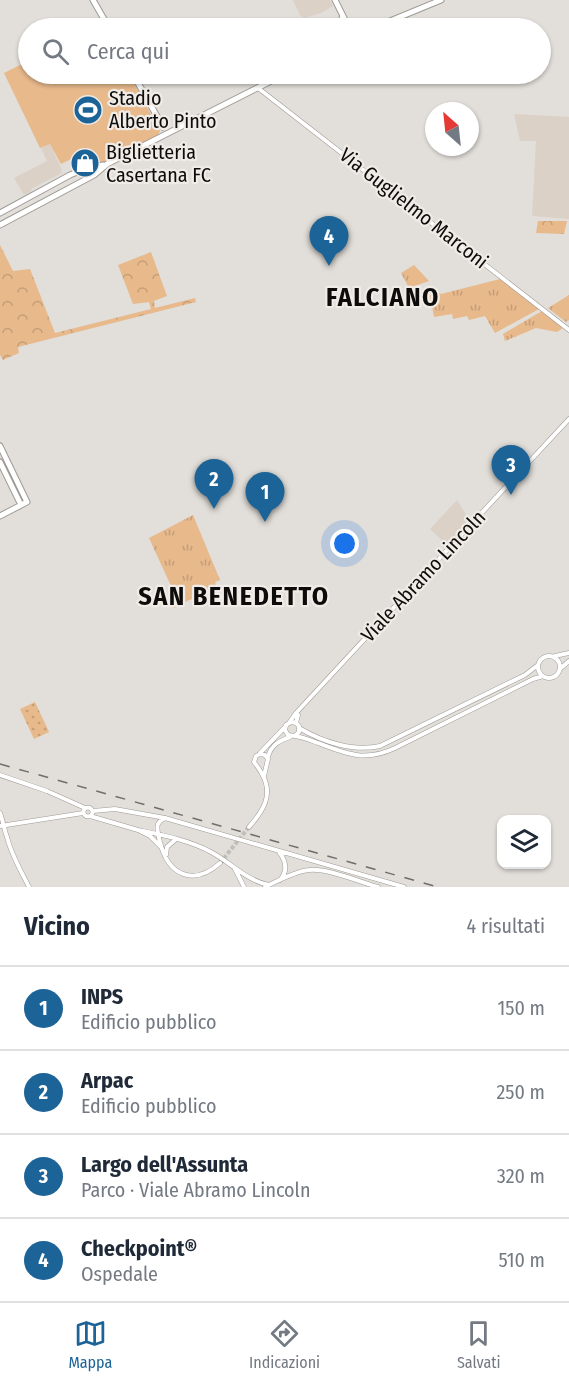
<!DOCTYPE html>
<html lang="it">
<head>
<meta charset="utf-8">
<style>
  :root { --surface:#fff; --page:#f6f6f7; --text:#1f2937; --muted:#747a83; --line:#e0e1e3; --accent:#1c6397 }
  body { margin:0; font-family:"Fira Sans Condensed",sans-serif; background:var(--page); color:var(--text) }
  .controls { position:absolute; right:18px; bottom:18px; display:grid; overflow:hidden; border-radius:12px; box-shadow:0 2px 4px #0004 }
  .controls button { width:54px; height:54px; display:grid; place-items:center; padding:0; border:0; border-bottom:2px solid var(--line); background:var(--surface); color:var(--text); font:30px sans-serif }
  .compass { position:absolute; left:425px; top:102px; width:54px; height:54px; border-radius:50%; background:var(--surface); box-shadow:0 2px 4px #0004; rotate:333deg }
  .you { position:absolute; left:345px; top:544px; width:21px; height:21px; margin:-15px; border:4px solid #fff; border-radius:50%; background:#1a73e8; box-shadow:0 0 0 9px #1a73e833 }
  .badge { display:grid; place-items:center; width:39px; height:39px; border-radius:50%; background:var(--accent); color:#fff; font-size:20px; font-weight:700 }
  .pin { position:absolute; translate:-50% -50px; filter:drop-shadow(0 2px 3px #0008) }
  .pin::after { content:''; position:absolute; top:32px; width:21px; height:18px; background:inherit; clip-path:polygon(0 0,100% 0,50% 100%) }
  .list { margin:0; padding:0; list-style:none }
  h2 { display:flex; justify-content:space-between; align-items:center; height:78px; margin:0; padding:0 24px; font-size:26px }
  h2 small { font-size:20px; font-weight:400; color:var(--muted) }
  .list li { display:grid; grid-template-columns:39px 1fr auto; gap:18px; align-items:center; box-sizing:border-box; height:84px; padding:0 24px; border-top:2px solid var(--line) }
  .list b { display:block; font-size:22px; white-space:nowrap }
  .list p { margin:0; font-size:20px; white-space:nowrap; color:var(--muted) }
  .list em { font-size:20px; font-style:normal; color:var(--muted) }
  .icon { flex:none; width:33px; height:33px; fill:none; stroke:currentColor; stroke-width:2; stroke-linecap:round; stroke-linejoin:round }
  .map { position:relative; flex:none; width:569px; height:887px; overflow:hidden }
  .search { position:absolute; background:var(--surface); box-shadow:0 2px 4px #0004; left:18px; right:18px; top:18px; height:66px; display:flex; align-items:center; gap:15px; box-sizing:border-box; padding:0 21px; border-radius:33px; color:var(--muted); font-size:22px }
  .sheet { height:414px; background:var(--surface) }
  nav { display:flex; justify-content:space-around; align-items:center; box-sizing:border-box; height:84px; border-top:2px solid var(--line); background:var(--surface); font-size:16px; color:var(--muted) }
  nav a { display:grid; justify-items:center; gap:3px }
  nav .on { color:var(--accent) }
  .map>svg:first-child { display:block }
  .built { fill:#dbd1c7 }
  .grass { fill:url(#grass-tufts) }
  .park { fill:url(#park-crowns) }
  .garden { fill:url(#garden-dots) }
  .pitch { fill:#e7b98b }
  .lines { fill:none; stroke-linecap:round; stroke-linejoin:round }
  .minor-tunnel { stroke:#c2beba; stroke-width:4; stroke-dasharray:4 2; stroke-linecap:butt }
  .minor-casing { stroke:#9e9a96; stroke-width:5 }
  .major-casing { stroke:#9e9a96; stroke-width:7 }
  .minor { stroke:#fff; stroke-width:4 }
  .major { stroke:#fff; stroke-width:5 }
  .rail { stroke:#706d6a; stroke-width:1.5; stroke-dasharray:10 10; stroke-linecap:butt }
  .labels { text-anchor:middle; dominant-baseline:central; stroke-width:4.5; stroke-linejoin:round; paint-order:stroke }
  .poi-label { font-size:20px; fill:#0d0c0a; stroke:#f0ebe6; text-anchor:start }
  .street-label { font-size:20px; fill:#0d0c0a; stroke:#f0ebe6 }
  .district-label { font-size:26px; font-weight:bold; letter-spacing:1.5px; fill:#0d0c0a; stroke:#f0ebe6 }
</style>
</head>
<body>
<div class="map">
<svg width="569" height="887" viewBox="0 0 569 887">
  <defs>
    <pattern id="grass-tufts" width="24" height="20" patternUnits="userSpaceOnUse" patternTransform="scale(1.5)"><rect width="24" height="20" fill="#e7b98b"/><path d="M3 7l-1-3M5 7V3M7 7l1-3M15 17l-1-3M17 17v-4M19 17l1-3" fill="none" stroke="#c59e77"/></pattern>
    <pattern id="park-crowns" width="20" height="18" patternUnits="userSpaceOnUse" patternTransform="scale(1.5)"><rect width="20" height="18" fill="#e7b98b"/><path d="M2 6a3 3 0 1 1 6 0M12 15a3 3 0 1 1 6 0" fill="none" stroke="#c59e77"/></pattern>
    <pattern id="garden-dots" width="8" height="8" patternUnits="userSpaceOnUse" patternTransform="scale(1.5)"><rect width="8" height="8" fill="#e7b98b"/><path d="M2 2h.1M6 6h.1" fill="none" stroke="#c59e77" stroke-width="1.8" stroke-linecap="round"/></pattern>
  </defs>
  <rect width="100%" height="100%" fill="#e2ded9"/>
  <path class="built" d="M293 0H330L333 6 321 13 304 18 300 15Z
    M514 114 569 117V219L532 216 536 141H520Z
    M50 144 62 170 61 171 62 173 31 189 32 191 24 195 14 178 47 161 41 148Z
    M457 500 471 523 449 547 430 529Z"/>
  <path class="grass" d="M414 265 429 281 409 288 401 273Z
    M500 279 539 309 495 333 485 316 469 320 467 316 453 319 452 314 434 317 430 295 437 291 441 294Z
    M569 295V320L566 322 548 308Z
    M542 311 563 328 557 332 536 328 505 341 503 334Z
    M193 515 220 580 215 582 218 589 187 601 174 608 168 597 171 586 149 538Z"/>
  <path class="park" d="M538 221H567L564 234 536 233Z
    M0 245 13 271 30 269 55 333 151 309 149 302 133 304 118 265 151 252 167 296 154 301 155 308 195 298 196 302 18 347 19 353 3 360 0 355Z"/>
  <path class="garden" d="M35 702 49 732 34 739 20 709Z"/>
  <path class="pitch" d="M28 61V74H129L160 131 158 135 107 164 91 168 81 163 84 158 81 154 61 164 50 144 40 148 4 73Z"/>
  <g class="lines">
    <path class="minor-tunnel" d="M220 863 249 827"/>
    <g class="minor-casing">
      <path id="minor" d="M258 88 569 330
        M538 667a11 11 0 1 1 22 0a11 11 0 1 1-22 0Z
        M555 656 569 653
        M561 668 569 661
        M289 723 296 713C387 615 478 516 569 419
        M296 723 291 722 286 725 285 730 288 735 295 736 299 732V726L296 723 298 715
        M299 728C323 742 353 752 380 746L525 675 538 665
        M295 736C303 737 310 740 318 743 346 754 366 762 395 748L533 679 543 676
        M260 753 286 726
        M268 757C271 745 279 741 290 737
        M0 775 47 791 85 808
        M83.5 812a4.5 4.5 0 1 1 9 0a4.5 4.5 0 1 1-9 0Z
        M93 811 115 809 165 818 404 887
        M0 813C3 821 4 829 7 837 11 854 21 871 29 887
        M90 816 138 830 150 836 161 847
        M165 818C162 820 160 820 158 824 156 829 159 837 160 842 168 875 193 887 220 863
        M0 826 83 813
        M249 827C263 811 274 795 262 774 260 770 257 766 254 762L256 756 260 754 265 755 268 759 264 776
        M138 830C162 835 189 840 211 852 230 862 247 881 269 885
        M279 852C286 861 288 871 280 880
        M166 855 167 847 175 840
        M235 869 244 887
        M265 887C277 881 296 871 309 870 327 868 360 882 378 887"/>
    </g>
    <g class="major-casing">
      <path id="major" d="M93 0 109 28
        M335 0 349 28
        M342 18V28
        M373 28 441 0
        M133 74 163 127
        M0 213 70 175 82 170 103 165
        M0 225 94 175 107 164 285 74
        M0 446 27 502 0 516
        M0 462 21 505"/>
    </g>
    <use href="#minor" class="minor"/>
    <use href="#major" class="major"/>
    <path class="rail" d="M0 764 438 887"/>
  </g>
  <defs>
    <g id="stadium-disc" transform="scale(1.5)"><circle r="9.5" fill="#1c6397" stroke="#f0ebe6"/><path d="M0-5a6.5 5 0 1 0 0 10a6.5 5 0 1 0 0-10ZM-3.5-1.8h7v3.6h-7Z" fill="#fff"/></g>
    <g id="shop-disc" transform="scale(1.5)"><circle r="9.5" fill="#1c6397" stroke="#f0ebe6"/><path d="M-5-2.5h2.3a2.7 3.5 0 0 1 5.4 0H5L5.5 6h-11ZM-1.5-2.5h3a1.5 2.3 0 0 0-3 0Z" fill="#fff"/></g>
  </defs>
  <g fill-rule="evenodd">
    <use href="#stadium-disc" x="88" y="110"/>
    <use href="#shop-disc" x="85" y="163"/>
  </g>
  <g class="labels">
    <g class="poi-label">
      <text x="109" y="98">Stadio<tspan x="109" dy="23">Alberto Pinto</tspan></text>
      <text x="106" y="152">Biglietteria<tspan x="106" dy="23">Casertana FC</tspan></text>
    </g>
    <g class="street-label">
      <text transform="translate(414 208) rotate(38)">Via Guglielmo Marconi</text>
      <text transform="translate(423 576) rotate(-47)">Viale Abramo Lincoln</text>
    </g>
    <g class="district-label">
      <text x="383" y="297">FALCIANO</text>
      <text x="234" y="596">SAN BENEDETTO</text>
    </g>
  </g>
</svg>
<div class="controls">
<button><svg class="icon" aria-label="layers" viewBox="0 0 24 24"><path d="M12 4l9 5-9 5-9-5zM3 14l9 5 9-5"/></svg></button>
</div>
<svg class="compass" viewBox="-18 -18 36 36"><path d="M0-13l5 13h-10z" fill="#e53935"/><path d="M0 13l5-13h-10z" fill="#747a83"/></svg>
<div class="you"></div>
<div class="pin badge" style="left:265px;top:522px">1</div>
<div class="pin badge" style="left:214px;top:509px">2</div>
<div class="pin badge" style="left:511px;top:495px">3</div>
<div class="pin badge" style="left:329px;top:266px">4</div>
<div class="search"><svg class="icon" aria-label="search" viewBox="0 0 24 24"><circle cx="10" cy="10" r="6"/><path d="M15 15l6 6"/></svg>Cerca qui</div>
</div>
<section class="sheet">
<h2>Vicino<small>4 risultati</small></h2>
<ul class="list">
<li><span class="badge">1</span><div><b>INPS</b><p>Edificio pubblico</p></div><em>150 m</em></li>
<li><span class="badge">2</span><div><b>Arpac</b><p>Edificio pubblico</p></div><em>250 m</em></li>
<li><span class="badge">3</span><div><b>Largo dell'Assunta</b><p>Parco · Viale Abramo Lincoln</p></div><em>320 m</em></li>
<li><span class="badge">4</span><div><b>Checkpoint®</b><p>Ospedale</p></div><em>510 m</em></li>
</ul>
</section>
<nav>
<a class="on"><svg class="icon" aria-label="map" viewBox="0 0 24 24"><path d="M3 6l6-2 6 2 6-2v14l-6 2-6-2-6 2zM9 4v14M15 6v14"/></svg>Mappa</a>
<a><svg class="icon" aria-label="directions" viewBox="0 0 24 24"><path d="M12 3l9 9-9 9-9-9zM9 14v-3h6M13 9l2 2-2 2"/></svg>Indicazioni</a>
<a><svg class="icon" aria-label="saved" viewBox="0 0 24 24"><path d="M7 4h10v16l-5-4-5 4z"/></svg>Salvati</a>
</nav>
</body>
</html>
